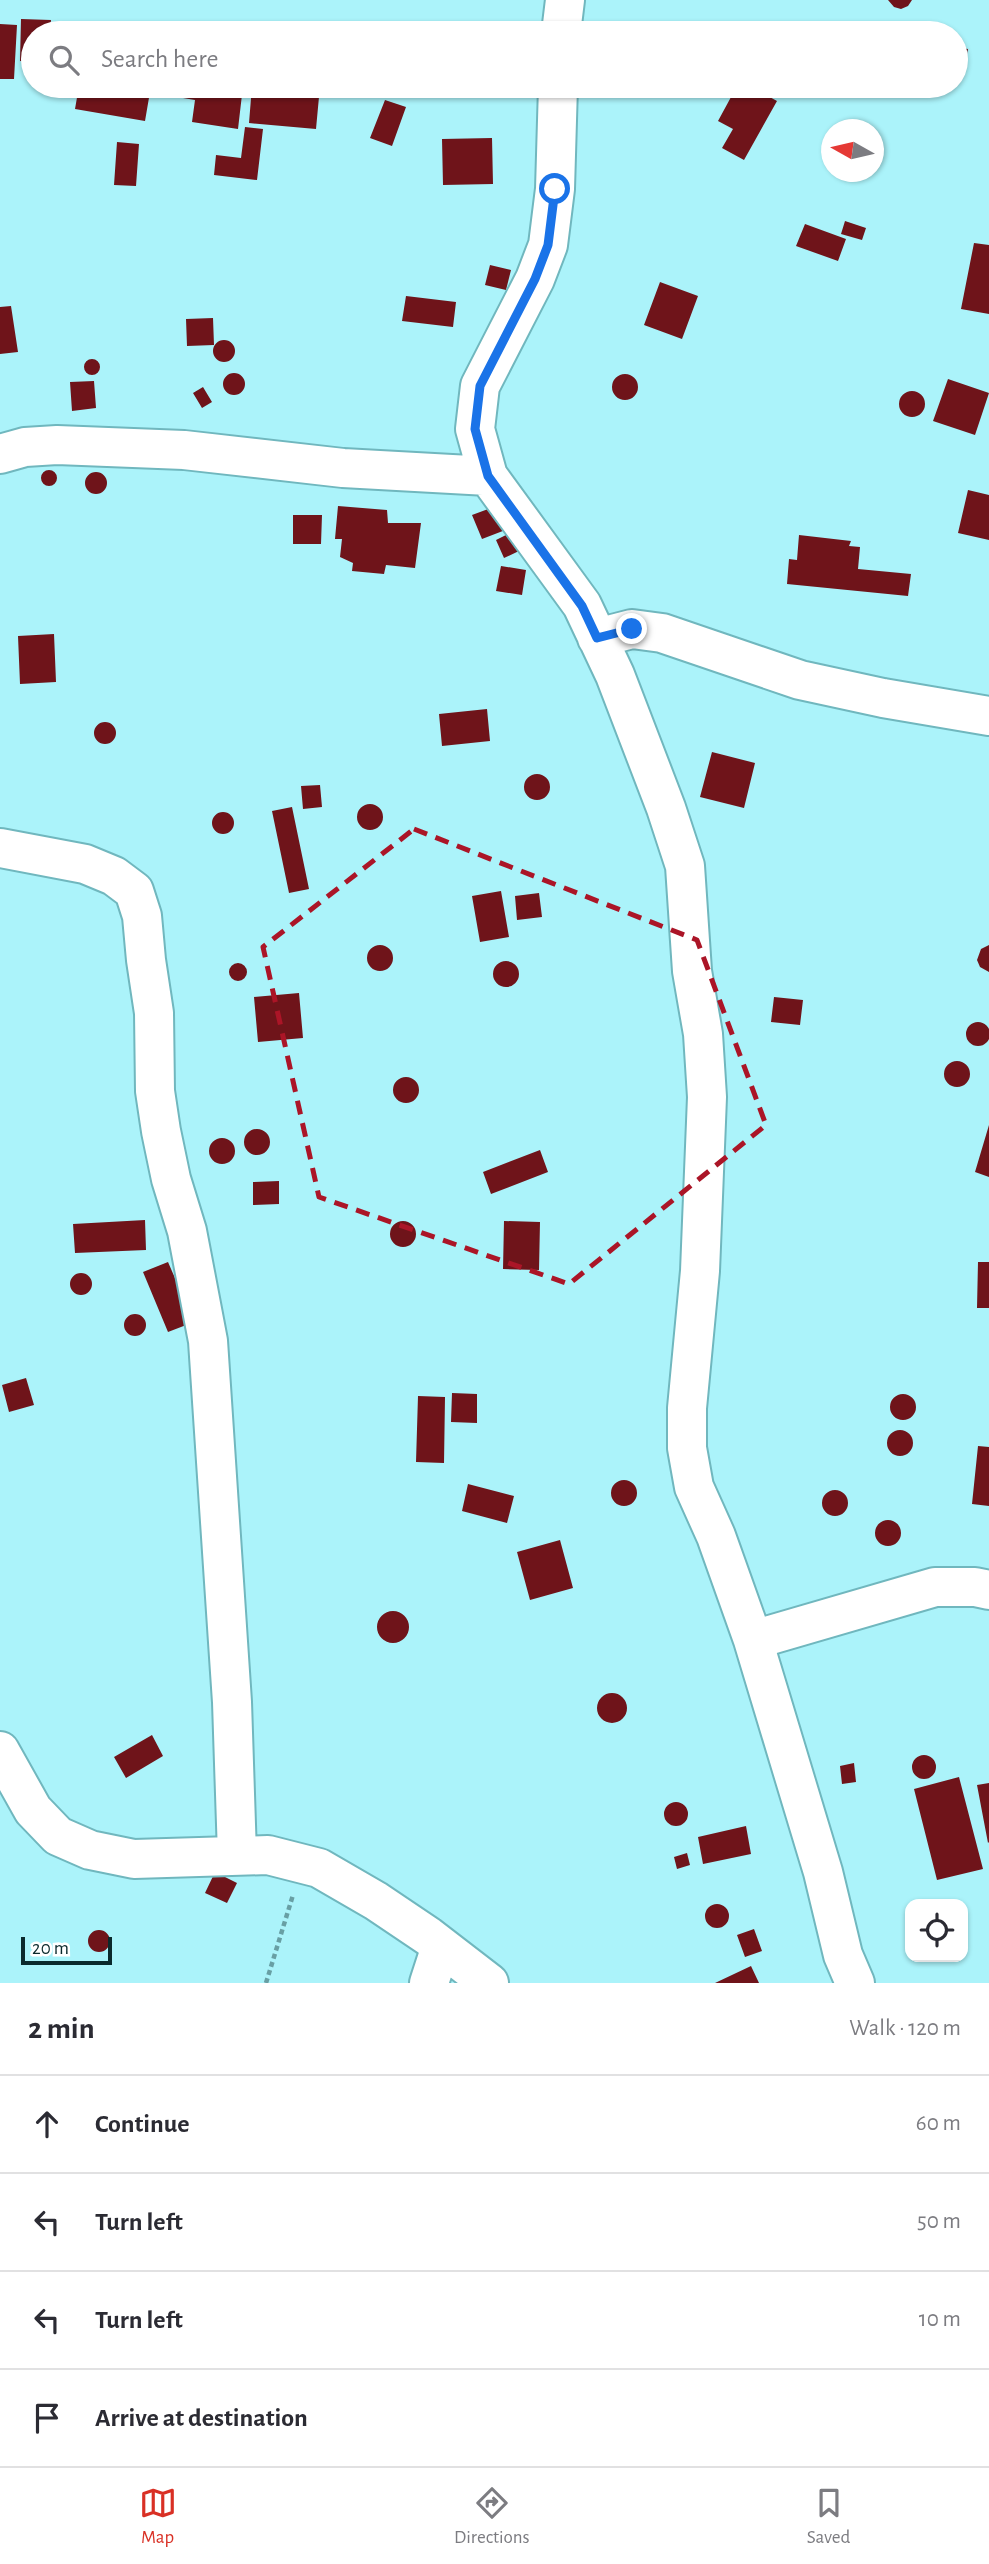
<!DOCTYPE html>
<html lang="en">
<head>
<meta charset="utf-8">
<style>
  :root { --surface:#fff; --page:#f7f7f7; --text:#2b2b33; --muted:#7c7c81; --line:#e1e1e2; --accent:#d93025 }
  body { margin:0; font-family:"Alegreya Sans",sans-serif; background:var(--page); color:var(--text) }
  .controls { position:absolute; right:21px; bottom:21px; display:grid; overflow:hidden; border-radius:14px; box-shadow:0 2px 5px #0004 }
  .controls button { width:63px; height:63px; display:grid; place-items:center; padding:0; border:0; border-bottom:2px solid var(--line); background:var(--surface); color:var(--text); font:35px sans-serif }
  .compass { position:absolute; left:821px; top:119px; width:63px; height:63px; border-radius:50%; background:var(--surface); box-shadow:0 2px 5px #0004; rotate:278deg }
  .scale { position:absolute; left:21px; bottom:18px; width:91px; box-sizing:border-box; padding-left:7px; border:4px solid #0a292c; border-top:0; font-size:19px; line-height:24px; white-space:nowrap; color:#0a292c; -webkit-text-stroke:5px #fff; paint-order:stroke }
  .stop { position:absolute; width:21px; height:21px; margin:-16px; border:5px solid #1a73e8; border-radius:50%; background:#fff }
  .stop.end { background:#1a73e8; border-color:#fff; box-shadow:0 2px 7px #0008 }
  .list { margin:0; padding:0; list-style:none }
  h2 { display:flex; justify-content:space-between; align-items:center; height:91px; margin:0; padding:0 28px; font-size:30px }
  h2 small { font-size:23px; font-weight:400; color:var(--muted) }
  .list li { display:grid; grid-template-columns:46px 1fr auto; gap:21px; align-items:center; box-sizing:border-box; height:98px; padding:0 28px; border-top:2px solid var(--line) }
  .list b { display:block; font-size:26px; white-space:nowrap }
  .list em { font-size:23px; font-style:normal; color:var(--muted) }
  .icon { flex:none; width:38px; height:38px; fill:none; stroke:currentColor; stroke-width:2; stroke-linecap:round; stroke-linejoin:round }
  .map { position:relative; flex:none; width:989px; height:1983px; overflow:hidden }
  .search { position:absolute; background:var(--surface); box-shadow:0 2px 5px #0004; left:21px; right:21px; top:21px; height:77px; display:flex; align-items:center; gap:18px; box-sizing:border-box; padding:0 24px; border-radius:38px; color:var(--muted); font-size:26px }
  .sheet { height:483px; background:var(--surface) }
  nav { display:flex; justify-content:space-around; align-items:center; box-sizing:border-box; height:98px; border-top:2px solid var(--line); background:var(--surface); font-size:19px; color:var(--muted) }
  nav a { display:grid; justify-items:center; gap:4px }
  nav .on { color:var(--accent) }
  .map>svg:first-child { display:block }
  .building { fill:#6f141a }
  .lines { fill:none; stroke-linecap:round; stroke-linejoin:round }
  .minor-casing { stroke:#70b7be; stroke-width:42 }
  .path { stroke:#689fa4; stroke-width:4.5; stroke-dasharray:5 3.5; stroke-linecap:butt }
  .minor { stroke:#fff; stroke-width:38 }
  .route { stroke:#1a73e8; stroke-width:9 }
  .marked { fill:none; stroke:#ab1527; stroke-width:5; stroke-dasharray:14 9; stroke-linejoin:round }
</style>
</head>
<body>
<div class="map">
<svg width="989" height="1983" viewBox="0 0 989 1983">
  <rect width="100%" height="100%" fill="#abf3fa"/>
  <path class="building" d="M888 0H912L908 6 901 9 894 7Z
    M21 19 51 20 50 33H33V62L20 61Z
    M0 24 17 25 14 79H0Z
    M956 47 968 49 963 75 956 73Z
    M79 86H151L145 121 75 109Z
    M184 86H243L238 129 192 122 195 100 183 98Z
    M252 86H320L316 129 249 123Z
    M325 86H344L343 91 325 89Z
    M737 86H750L777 101 744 160 722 148 733 129 718 121Z
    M385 100 406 107 392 146 370 138Z
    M245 127 263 129 257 180 214 175 216 155 241 158Z
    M492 138 493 184 443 185 442 139Z
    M117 142 139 144 136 186 114 185Z
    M845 221 866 228 862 240 841 234Z
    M805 224 846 239 838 261 796 246Z
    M974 243 989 245V314L961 309Z
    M490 265 511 270 506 290 485 285Z
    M660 282 698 296 682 339 644 325Z
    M406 296 456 302 453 327 402 321Z
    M11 306 18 352 0 354V307Z
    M213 318 214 345 187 346 186 319Z
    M213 351a11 11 0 1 1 22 0a11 11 0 1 1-22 0Z
    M84 367a8 8 0 1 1 16 0a8 8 0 1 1-16 0Z
    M223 384a11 11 0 1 1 22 0a11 11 0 1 1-22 0Z
    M612 387a13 13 0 1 1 26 0a13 13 0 1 1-26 0Z
    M948 379 989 393 975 435 933 421Z
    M94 381 96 408 72 411 70 382Z
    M203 387 212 402 202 408 193 393Z
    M899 404a13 13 0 1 1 26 0a13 13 0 1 1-26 0Z
    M41 478a8 8 0 1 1 16 0a8 8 0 1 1-16 0Z
    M85 483a11 11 0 1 1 22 0a11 11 0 1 1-22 0Z
    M968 490 989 495V540L958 533Z
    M499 505 508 529 482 539 472 515Z
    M338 506 387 510 388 523H421L415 568 386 565 384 574 352 571 353 563 340 557 342 539H335Z
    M293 515H322L321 544H293Z
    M510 533 519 551 504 558 496 540Z
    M799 535 851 541 849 546 860 547 858 569 911 574 908 596 787 584 789 559 797 560Z
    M501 566 526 570 522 595 496 591Z
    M54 634 56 682 20 684 18 636Z
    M487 709 490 741 442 746 439 714Z
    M94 733a11 11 0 1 1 22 0a11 11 0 1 1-22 0Z
    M712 752 755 763 744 808 700 797Z
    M524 787a13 13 0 1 1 26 0a13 13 0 1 1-26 0Z
    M320 785 322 807 303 809 301 786Z
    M357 817a13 13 0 1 1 26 0a13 13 0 1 1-26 0Z
    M292 807 309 889 289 893 272 811Z
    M212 823a11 11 0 1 1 22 0a11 11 0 1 1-22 0Z
    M501 891 509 937 480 942 472 896Z
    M539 893 542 917 517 920 515 896Z
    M989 945V972L980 967 977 960 981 949Z
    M367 958a13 13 0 1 1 26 0a13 13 0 1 1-26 0Z
    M493 974a13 13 0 1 1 26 0a13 13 0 1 1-26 0Z
    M229 972a9 9 0 1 1 18 0a9 9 0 1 1-18 0Z
    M299 993 303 1038 258 1042 254 997Z
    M774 997 803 1000 800 1025 771 1022Z
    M966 1034a12 12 0 1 1 24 0a12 12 0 1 1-24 0Z
    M944 1074a13 13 0 1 1 26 0a13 13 0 1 1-26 0Z
    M393 1090a13 13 0 1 1 26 0a13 13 0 1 1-26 0Z
    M989 1125V1177L975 1172Z
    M244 1142a13 13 0 1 1 26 0a13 13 0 1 1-26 0Z
    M209 1151a13 13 0 1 1 26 0a13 13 0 1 1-26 0Z
    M540 1150 548 1172 491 1194 483 1172Z
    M279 1181V1204L253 1205V1182Z
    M145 1220 146 1250 75 1253 73 1224Z
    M504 1221 540 1222 539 1270 503 1269Z
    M390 1234a13 13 0 1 1 26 0a13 13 0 1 1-26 0Z
    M168 1262 194 1322 168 1332 143 1272Z
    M978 1262H989V1308H977Z
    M70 1284a11 11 0 1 1 22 0a11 11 0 1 1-22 0Z
    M124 1325a11 11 0 1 1 22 0a11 11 0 1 1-22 0Z
    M26 1378 34 1405 9 1412 2 1385Z
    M452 1393 477 1394V1423L451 1422Z
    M890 1407a13 13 0 1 1 26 0a13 13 0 1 1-26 0Z
    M418 1396 445 1397 444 1463 416 1462Z
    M887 1443a13 13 0 1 1 26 0a13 13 0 1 1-26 0Z
    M978 1446 989 1447V1506L972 1504Z
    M611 1493a13 13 0 1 1 26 0a13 13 0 1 1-26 0Z
    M468 1484 514 1496 507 1523 462 1511Z
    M822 1503a13 13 0 1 1 26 0a13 13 0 1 1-26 0Z
    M875 1533a13 13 0 1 1 26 0a13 13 0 1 1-26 0Z
    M560 1540 573 1588 530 1600 517 1552Z
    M377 1627a16 16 0 1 1 32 0a16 16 0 1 1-32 0Z
    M597 1708a15 15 0 1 1 30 0a15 15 0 1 1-30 0Z
    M152 1735 163 1756 126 1778 114 1757Z
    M912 1767a12 12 0 1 1 24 0a12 12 0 1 1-24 0Z
    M854 1763 856 1782 842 1784 840 1766Z
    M959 1777 983 1869 937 1880 914 1789Z
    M989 1783V1842L988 1843 977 1785Z
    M664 1814a12 12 0 1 1 24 0a12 12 0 1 1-24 0Z
    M746 1826 751 1854 703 1864 698 1837Z
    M687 1853 690 1865 677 1869 674 1857Z
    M215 1872 237 1883 227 1903 205 1893Z
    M705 1916a12 12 0 1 1 24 0a12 12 0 1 1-24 0Z
    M754 1929 762 1951 745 1957 737 1935Z
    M88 1941a11 11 0 1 1 22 0a11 11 0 1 1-22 0Z
    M751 1966 759 1983H715Z"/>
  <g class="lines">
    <g class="minor-casing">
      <path id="minor" d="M561 33 565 0
        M558 86 555 189 548 245 535 279 480 386 475 429 488 476 582 605 615 675 666 808 685 866 692 971 703 1034 707 1097 700 1271 687 1408V1448L694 1487 716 1536 753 1640 823 1872 843 1955 855 1983
        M0 454 25 447 57 445 184 450 343 468 488 476
        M597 638 632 629 662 633 800 680 883 698 989 716
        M0 848 85 864 114 876 134 891 142 916 146 960 154 1013 155 1091 161 1131 171 1179 187 1231 208 1341 232 1702 237 1855
        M753 1640 935 1587H975L989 1590
        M0 1751 33 1810 58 1836 90 1850 134 1859 268 1855 319 1868 376 1901 428 1936 489 1983
        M429 1983 441 1946"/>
    </g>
    <path class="path" d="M266 1983 293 1895"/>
    <use href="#minor" class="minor"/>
  </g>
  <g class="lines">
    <path class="route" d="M555 189 548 245 535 279 480 386 475 429 488 476 582 606 597 638 632 629"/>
  </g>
  <path class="marked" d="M414 829 697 940 766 1125 569 1284 319 1197 263 947Z"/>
</svg>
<div class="controls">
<button><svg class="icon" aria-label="locate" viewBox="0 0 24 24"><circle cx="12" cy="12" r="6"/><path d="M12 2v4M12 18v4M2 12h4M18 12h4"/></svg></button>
</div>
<svg class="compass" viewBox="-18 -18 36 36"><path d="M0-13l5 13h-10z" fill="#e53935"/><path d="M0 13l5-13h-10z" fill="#7c7c81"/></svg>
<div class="scale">20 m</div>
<div class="stop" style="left:555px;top:189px"></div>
<div class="stop end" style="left:632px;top:629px"></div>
<div class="search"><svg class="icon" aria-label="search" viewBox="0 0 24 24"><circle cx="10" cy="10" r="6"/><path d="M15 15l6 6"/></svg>Search here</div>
</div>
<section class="sheet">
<h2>2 min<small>Walk · 120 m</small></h2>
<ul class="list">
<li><svg class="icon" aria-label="ahead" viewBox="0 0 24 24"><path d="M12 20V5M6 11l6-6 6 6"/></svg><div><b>Continue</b></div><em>60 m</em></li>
<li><svg class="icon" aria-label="left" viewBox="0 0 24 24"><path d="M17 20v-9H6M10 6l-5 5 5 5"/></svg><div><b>Turn left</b></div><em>50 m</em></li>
<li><svg class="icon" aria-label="left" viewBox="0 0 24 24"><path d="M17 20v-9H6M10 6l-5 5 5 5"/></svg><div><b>Turn left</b></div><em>10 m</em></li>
<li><svg class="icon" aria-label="arrive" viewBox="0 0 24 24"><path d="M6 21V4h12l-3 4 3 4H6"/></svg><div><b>Arrive at destination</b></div></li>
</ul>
</section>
<nav>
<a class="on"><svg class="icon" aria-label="map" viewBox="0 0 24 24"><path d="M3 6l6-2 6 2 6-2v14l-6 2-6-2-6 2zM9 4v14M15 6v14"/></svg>Map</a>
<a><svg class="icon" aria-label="directions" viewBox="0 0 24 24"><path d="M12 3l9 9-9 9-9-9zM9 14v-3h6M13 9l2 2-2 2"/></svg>Directions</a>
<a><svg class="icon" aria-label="saved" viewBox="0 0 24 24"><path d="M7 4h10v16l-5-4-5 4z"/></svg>Saved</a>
</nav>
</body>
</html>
